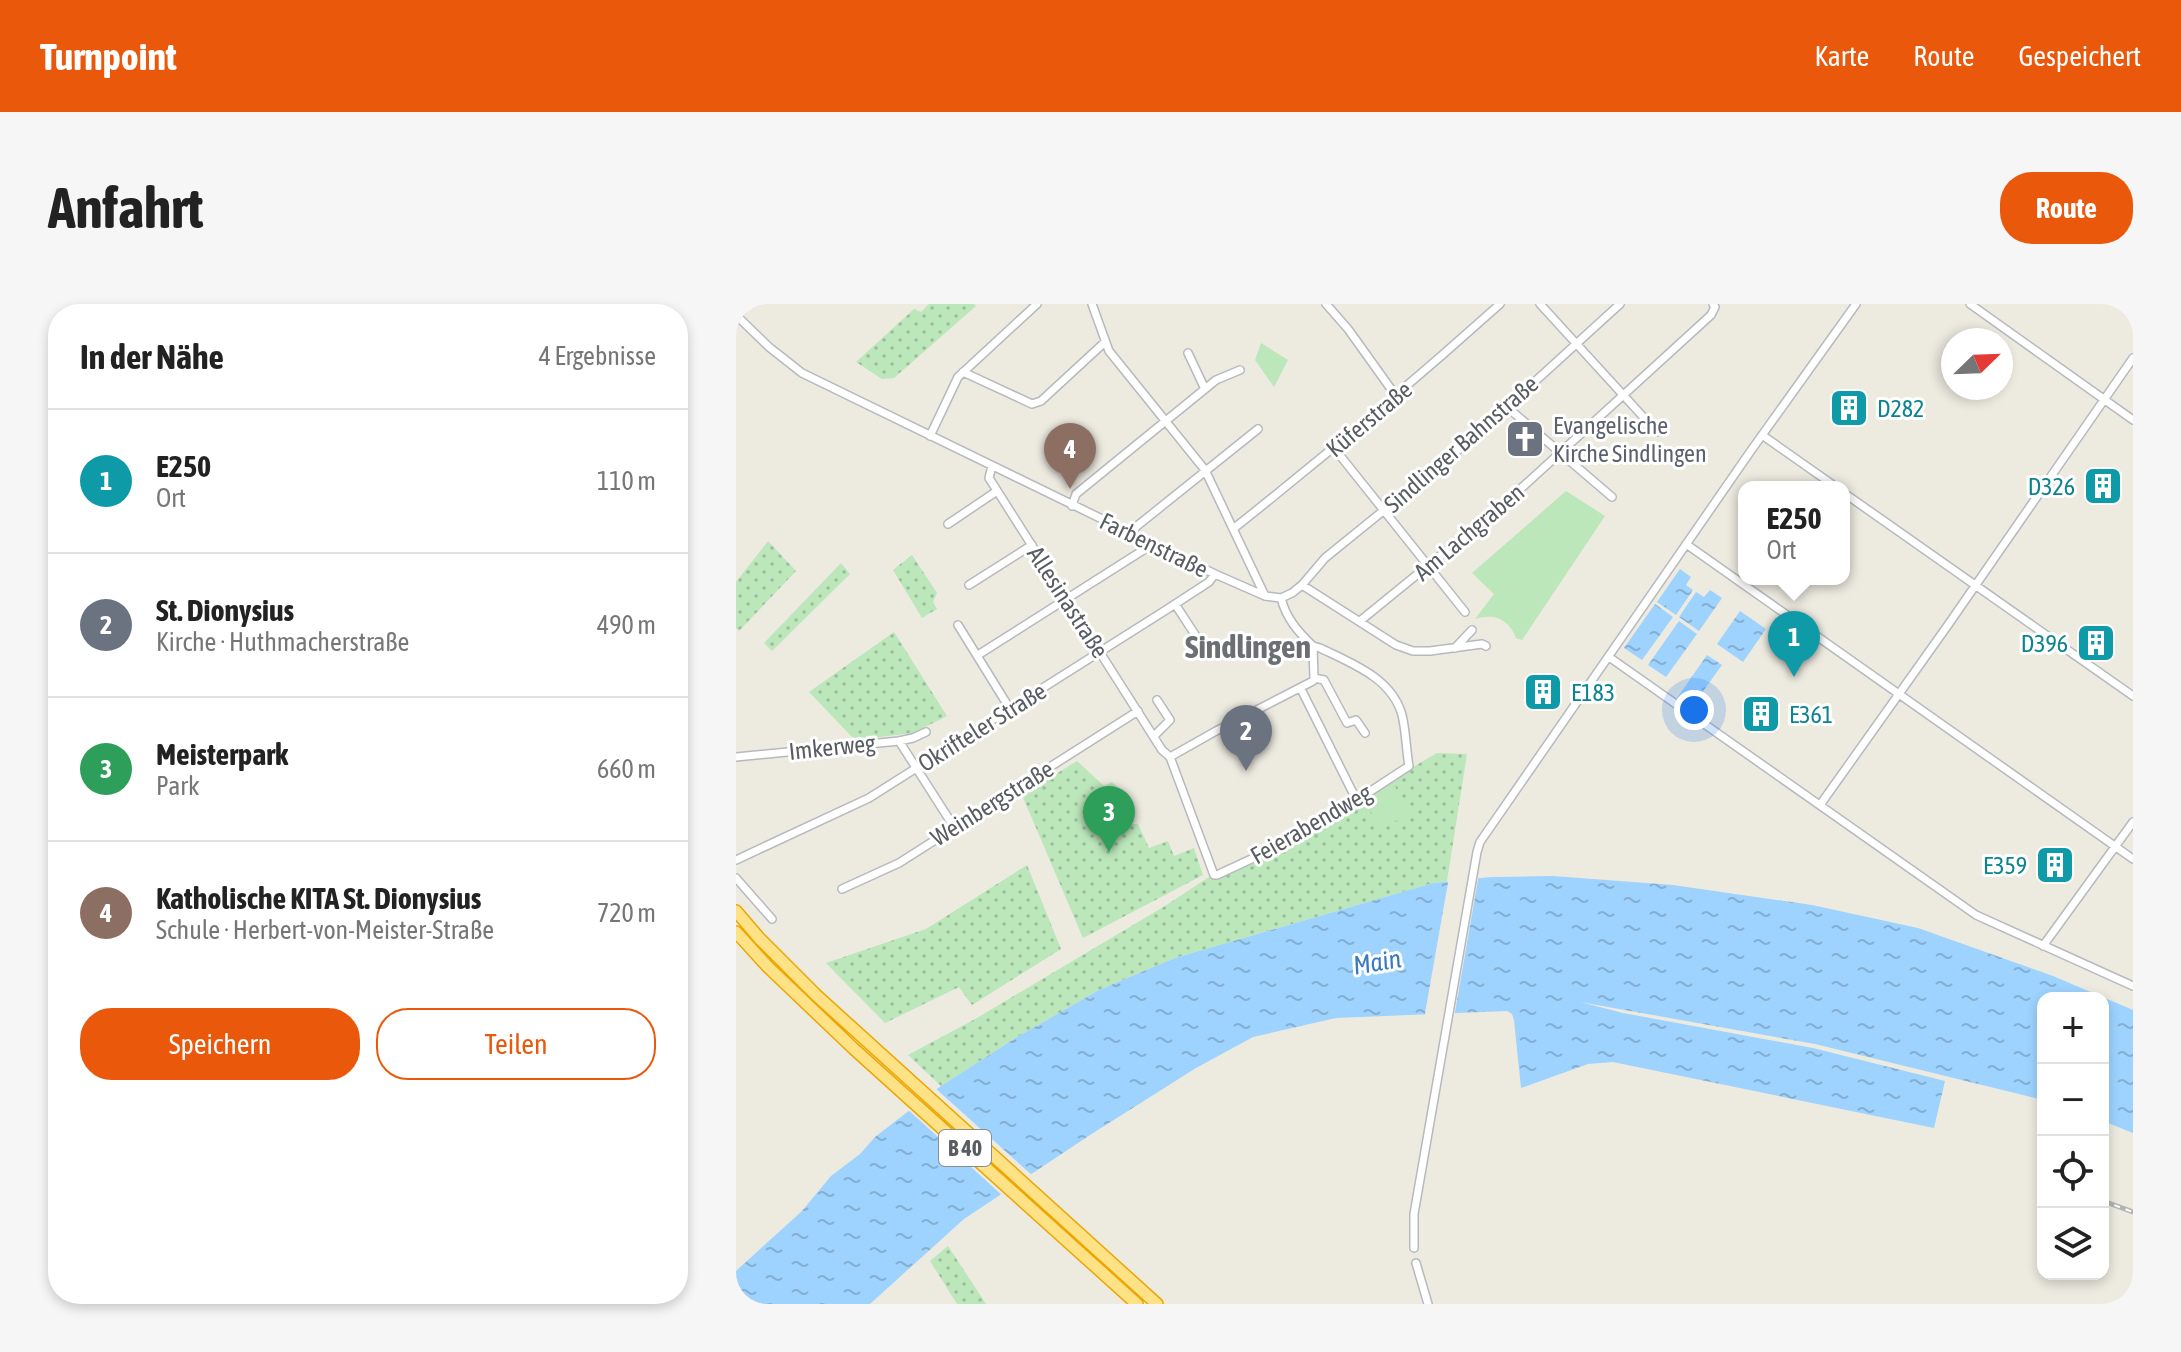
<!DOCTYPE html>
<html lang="de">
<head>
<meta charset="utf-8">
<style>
  :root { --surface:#fff; --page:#f6f6f6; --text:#222; --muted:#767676; --line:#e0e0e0; --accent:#ea580c }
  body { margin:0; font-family:"Asap Condensed",sans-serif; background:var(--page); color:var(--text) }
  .controls { position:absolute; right:24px; bottom:24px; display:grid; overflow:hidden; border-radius:16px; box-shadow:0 4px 12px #0003 }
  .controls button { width:72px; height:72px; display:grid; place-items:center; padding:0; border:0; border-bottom:2px solid var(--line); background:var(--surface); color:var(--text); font:40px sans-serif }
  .compass { position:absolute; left:1205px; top:24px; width:72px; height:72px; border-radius:50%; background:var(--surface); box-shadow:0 4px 12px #0003; rotate:67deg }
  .you { position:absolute; left:958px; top:406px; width:28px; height:28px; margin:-20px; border:6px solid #fff; border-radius:50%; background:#1a73e8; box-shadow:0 0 0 12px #1a73e833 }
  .badge { display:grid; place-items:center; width:52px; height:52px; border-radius:50%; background:var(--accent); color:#fff; font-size:26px; font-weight:700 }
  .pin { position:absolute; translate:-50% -66px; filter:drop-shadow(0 2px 4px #0008) }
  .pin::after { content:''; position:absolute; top:42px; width:28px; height:24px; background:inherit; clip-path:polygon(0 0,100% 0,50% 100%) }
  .popup { position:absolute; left:1002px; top:177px; width:112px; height:104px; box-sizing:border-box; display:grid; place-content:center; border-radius:16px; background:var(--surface); filter:drop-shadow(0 2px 6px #0005); font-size:26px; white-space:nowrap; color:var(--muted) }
  .popup b { font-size:30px; color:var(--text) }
  .popup::after { content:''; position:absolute; left:50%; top:100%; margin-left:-16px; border:16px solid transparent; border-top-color:var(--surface) }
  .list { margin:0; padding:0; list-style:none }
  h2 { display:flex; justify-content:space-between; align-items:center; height:104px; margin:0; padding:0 32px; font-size:34px }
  h2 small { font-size:26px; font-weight:400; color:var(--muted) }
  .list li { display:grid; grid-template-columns:52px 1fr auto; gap:24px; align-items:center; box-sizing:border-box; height:144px; padding:0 32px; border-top:2px solid var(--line) }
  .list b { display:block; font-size:30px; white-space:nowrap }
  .list p { margin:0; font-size:26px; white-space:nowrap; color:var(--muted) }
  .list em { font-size:26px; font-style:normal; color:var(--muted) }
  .actions { display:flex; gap:16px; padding:24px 32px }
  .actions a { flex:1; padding:18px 0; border:2px solid var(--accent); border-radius:32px; text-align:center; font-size:28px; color:var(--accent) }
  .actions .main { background:var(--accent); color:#fff }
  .icon { flex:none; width:44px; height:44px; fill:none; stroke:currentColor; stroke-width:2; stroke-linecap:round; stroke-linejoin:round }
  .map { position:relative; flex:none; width:1397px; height:1000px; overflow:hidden; border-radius:32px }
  header { display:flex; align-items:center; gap:48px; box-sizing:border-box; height:112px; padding:0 40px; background:var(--accent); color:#fff }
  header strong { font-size:38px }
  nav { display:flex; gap:44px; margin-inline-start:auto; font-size:28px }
  .intro { display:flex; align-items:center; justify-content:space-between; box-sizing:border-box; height:192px; padding:0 48px }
  h1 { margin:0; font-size:56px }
  .button { padding:20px 36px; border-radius:32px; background:var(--accent); color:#fff; font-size:28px; font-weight:700 }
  main { display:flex; gap:48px; padding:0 48px }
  aside { flex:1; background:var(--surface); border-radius:32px; box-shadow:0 4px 12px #0003 }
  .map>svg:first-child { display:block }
  .grass { fill:url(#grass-dots) }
  .park { fill:#bbe7bb }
  .water { fill:url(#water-ripples) }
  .pier { fill:#edeae0 }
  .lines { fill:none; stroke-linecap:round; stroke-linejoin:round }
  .minor-casing { stroke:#b6b9be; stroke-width:10 }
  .highway-casing { stroke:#eda600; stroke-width:14 }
  .minor { stroke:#fff; stroke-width:7 }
  .highway { stroke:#ffe285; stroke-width:11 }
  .rail-casing { stroke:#b2b3b3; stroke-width:5 }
  .rail { stroke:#fff; stroke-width:2; stroke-dasharray:6; stroke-linecap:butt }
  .labels { text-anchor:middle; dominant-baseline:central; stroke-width:6; stroke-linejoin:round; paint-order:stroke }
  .shield { fill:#fff; stroke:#8b8e91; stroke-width:2 }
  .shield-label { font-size:22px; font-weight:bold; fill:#595d62 }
  .culture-label { font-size:24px; fill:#0d838f; stroke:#fff; text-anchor:start }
  .street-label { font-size:24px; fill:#595d62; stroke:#fff }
  .worship-label { font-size:24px; fill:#5b616d; stroke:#fff; text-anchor:start }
  .water-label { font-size:26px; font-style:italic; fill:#3979bf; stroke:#fff }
  .district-label { font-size:32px; font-weight:bold; fill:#6a6f74; stroke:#fff }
</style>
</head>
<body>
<header>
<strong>Turnpoint</strong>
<nav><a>Karte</a><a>Route</a><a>Gespeichert</a></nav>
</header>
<div class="intro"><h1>Anfahrt</h1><a class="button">Route</a></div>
<main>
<aside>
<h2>In der Nähe<small>4 Ergebnisse</small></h2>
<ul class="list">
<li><span class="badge" style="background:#0f9aa8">1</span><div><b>E250</b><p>Ort</p></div><em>110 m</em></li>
<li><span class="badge" style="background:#6b7280">2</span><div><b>St. Dionysius</b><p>Kirche · Huthmacherstraße</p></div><em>490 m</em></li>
<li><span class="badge" style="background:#2e9e5b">3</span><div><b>Meisterpark</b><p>Park</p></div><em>660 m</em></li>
<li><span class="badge" style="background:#8d6e63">4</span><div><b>Katholische KITA St. Dionysius</b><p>Schule · Herbert-von-Meister-Straße</p></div><em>720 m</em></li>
</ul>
<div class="actions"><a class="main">Speichern</a><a>Teilen</a></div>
</aside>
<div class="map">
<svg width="1397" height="1000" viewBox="0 0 1397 1000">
  <defs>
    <pattern id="grass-dots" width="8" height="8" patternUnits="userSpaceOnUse" patternTransform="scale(2)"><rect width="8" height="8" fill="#bbe7bb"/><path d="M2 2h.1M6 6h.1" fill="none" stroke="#9bbe9b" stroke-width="1.8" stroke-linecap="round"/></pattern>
    <pattern id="water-ripples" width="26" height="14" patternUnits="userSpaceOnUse" patternTransform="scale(2)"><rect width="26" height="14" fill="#9ed3ff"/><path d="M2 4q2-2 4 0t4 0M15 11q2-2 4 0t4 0" fill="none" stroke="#84aed2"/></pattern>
  </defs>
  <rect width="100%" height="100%" fill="#edeae0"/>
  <path class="grass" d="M193 0H238L240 2 158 74 146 75 120 58 178 5 185 8Z
    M32 237 60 267 3 327 0 324V278Z
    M176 251 201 289 197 298 201 305 186 314 157 266Z
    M105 259 114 270 36 347 28 339Z
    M158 328 211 412 177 429 119 436 73 388Z
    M701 449 731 450 711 577 697 579 439 654 363 686 281 733 205 782 172 751 241 714 429 602 476 571 511 560Z
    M341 457 368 482 376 478 393 495 385 501 393 520H402L413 544 432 537 438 552 458 544 467 571 347 634 286 491Z
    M291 561 325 645 236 701 223 683 149 719 90 659 190 625Z
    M212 942 250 1000H221L194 957Z"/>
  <path class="park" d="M525 39 552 56 538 83 519 56Z
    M830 187 869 212 786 336 780 334C773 315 758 309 739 315L758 290 736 269Z
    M657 478 675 515 643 519 626 496Z"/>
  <path class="water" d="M944 265 955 273 950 281 957 286 940 311 921 298Z
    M974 286 986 294 963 327 943 313 960 288 968 293Z
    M919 300 937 313 906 356 888 344Z
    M1004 307 1030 325 1007 358 981 340Z
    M943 317 961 330 930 373 912 361Z
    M971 351 986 361 955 404 941 394Z
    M817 572 937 581 1076 601 1182 624 1317 672 1397 706V829L1367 817V694H1307V796L1079 740 844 698 887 709 1077 744 1209 777 1198 824 877 758 852 760 785 784 778 716 776 710 771 707 600 714 517 733 460 764 354 831 228 915 134 1000H0V967L66 907 95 872 124 850 139 833 205 782 281 733 363 686 439 654 697 579 755 573Z"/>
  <path class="pier" d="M743 570 718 714 688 715 713 573Z
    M198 783 298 873 268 893 170 804Z"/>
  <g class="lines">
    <g class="minor-casing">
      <path id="minor" d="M356 0 373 47 469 166 529 292
        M590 0 612 25 660 92
        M804 0 921 128
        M1234 0 1397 116
        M0 11 33 43 66 69 479 270 529 292 545 294 556 289 566 281 589 254 737 134 884 0
        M452 49 469 85
        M227 68 296 100 305 97 369 38
        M771 103 876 193
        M1026 131 1100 183
        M194 132 222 73 301 0
        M598 144 729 308
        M256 162 253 174 426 446 434 453 478 571H481L543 542 586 519 673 462C670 445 670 427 666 411 656 374 615 359 584 344L577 342
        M1108 189 1397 392
        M336 202 340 190 480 76 504 66
        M212 220 261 187
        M497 225C589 152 677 78 764 0
        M394 230 401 222 522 125
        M950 240 1397 555
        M233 281 296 241
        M566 281 660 341 677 347H694L746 340 750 342
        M439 300 473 352
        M624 317 769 199 975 11 979 3 977 0
        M222 321 274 405
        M719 344 736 326
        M242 351 409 245 414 239
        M873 353 1240 611 1397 682
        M578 374 588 376 611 419 620 416 629 429
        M565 385 620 495
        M418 432 434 416 421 396
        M163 437 218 523
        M0 453 163 437 177 434 190 428
        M434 453 480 427 577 377 578 374 577 342C562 328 550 314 545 294
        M1084 501 1212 321 1397 54
        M0 556 133 494 430 306 473 278 479 270
        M0 574 36 615
        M106 585 163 559 402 407
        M1307 642 1397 518
        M678 944V910L741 548 744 538 1014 148 1120 0
        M680 959 692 1000"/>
    </g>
    <g class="highway-casing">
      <path id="highway" d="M0 607 23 634 80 691 421 1000
        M0 628 32 663 118 745 401 1000"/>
    </g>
    <use href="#minor" class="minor"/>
    <use href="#highway" class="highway"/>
    <g class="rail-casing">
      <path id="rail" d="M1367 897 1397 908"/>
    </g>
    <use href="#rail" class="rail"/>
  </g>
  <defs>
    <g id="building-square" transform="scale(2)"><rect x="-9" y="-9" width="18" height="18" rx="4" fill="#0f9aa8" stroke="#fff"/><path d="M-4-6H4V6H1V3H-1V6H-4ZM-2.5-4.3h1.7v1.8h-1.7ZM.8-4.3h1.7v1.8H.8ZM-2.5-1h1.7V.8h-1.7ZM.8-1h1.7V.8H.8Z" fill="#fff"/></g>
    <g id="church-square" transform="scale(2)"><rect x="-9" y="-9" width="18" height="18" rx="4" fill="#6b7280" stroke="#fff"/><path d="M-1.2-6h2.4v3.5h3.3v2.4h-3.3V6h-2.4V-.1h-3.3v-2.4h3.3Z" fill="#fff"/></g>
  </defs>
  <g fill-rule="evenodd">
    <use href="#building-square" x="1113" y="104"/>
    <use href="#church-square" x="789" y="135"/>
    <use href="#building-square" x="1367" y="182"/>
    <use href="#building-square" x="1360" y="339"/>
    <use href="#building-square" x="807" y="388"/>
    <use href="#building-square" x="1025" y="410"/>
    <use href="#building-square" x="1319" y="561"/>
  </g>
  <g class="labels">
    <rect class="shield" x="203" y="826" width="52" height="36" rx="6"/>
    <g class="shield-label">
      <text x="229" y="844">B 40</text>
    </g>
    <g class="culture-label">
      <text x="1141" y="104">D282</text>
      <text x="1339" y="182" text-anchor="end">D326</text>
      <text x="1332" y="339" text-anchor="end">D396</text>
      <text x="835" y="388">E183</text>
      <text x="1053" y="410">E361</text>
      <text x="1291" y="561" text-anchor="end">E359</text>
    </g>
    <g class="street-label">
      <text transform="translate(633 115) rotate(-40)">Küferstraße</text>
      <text transform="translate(725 140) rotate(-41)">Sindlinger Bahnstraße</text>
      <text transform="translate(733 228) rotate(-40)">Am Lachgraben</text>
      <text transform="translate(418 241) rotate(26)">Farbenstraße</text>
      <text transform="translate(332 298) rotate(57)">Allesinastraße</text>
      <text transform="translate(246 423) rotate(-32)">Okrifteler Straße</text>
      <text transform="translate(96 443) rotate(-6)">Imkerweg</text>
      <text transform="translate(256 499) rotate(-32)">Weinbergstraße</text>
      <text transform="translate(575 520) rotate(-30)">Feierabendweg</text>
    </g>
    <g class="worship-label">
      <text x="817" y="121">Evangelische<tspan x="817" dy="28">Kirche Sindlingen</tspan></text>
    </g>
    <g class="water-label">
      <text transform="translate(641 658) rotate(-9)">Main</text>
    </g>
    <g class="district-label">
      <text x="512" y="342">Sindlingen</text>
    </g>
  </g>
</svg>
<div class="controls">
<button>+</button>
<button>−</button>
<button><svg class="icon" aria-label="locate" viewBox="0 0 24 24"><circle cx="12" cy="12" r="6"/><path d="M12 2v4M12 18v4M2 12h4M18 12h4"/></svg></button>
<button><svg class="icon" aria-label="layers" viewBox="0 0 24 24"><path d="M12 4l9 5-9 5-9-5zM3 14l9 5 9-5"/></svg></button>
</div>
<svg class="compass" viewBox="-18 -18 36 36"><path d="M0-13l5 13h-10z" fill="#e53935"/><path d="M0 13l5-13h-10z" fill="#767676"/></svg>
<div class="you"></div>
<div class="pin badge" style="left:1058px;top:373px;background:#0f9aa8">1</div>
<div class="popup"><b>E250</b>Ort</div>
<div class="pin badge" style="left:510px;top:467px;background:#6b7280">2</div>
<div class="pin badge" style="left:373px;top:548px;background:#2e9e5b">3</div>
<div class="pin badge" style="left:334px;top:185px;background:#8d6e63">4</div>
</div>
</main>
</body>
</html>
